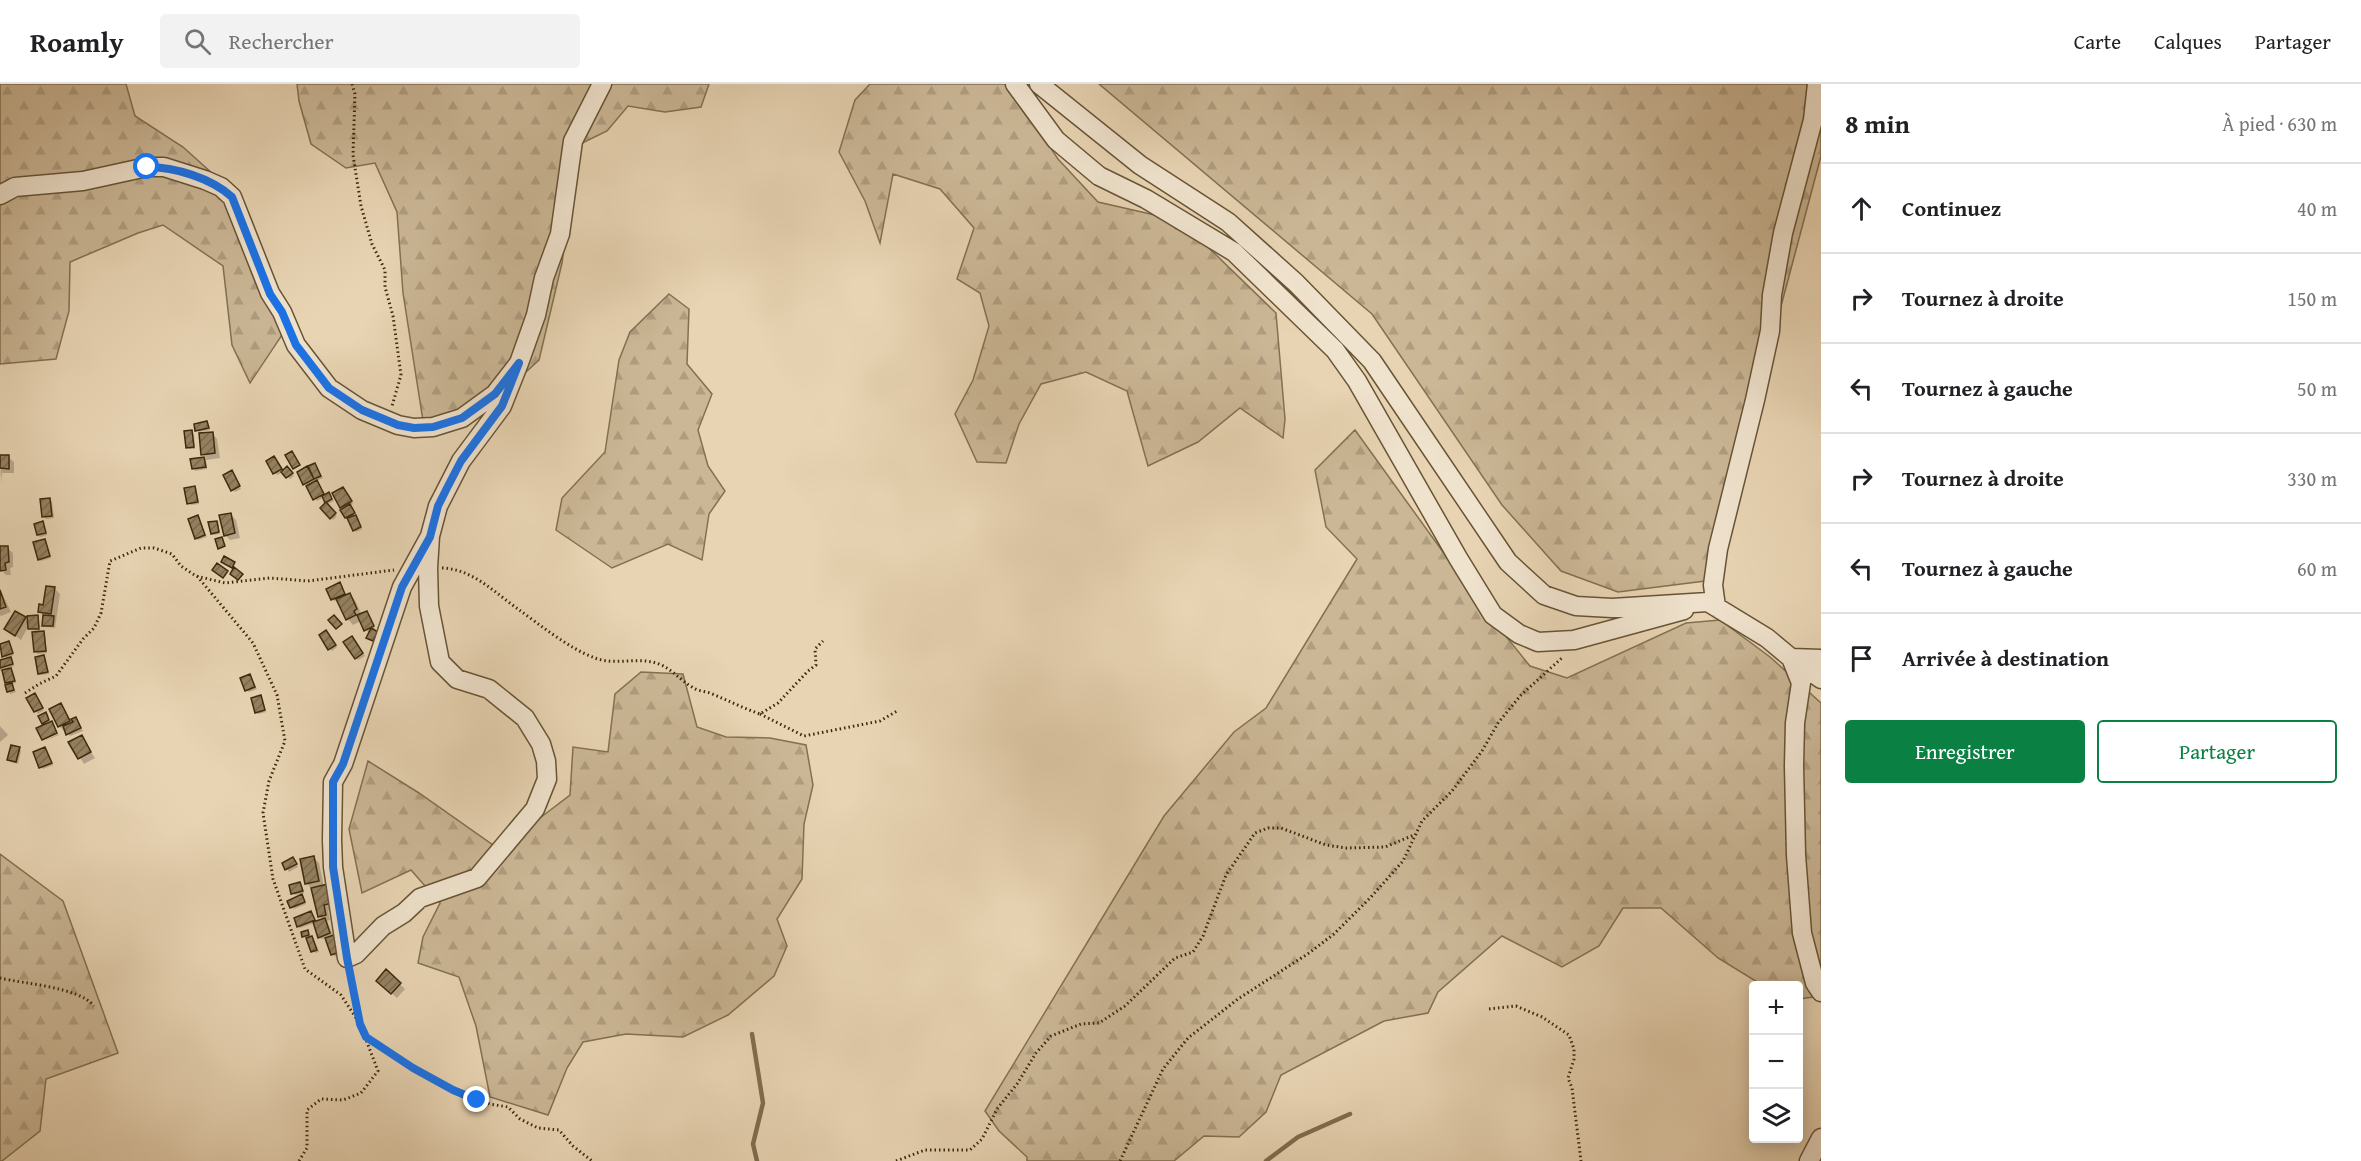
<!DOCTYPE html>
<html lang="fr">
<head>
<meta charset="utf-8">
<style>
  :root { --surface:#fff; --page:#f2f2f2; --text:#202124; --muted:#757577; --line:#e0e0e0; --accent:#0b8043 }
  body { margin:0; font-family:"Gentium Book Plus",serif; background:var(--page); color:var(--text) }
  .controls { position:absolute; right:18px; bottom:18px; display:grid; overflow:hidden; border-radius:6px; box-shadow:0 3px 15px #0003 }
  .controls button { width:54px; height:54px; display:grid; place-items:center; padding:0; border:0; border-bottom:2px solid var(--line); background:var(--surface); color:var(--text); font:30px sans-serif }
  .stop { position:absolute; width:18px; height:18px; margin:-14px; border:4px solid #1a73e8; border-radius:50%; background:#fff }
  .stop.end { background:#1a73e8; border-color:#fff; box-shadow:0 2px 6px #0008 }
  .list { margin:0; padding:0; list-style:none }
  h2 { display:flex; justify-content:space-between; align-items:center; height:78px; margin:0; padding:0 24px; font-size:26px }
  h2 small { font-size:20px; font-weight:400; color:var(--muted) }
  .list li { display:grid; grid-template-columns:39px 1fr auto; gap:18px; align-items:center; box-sizing:border-box; height:90px; padding:0 24px; border-top:2px solid var(--line) }
  .list b { display:block; font-size:22px; white-space:nowrap }
  .list em { font-size:20px; font-style:normal; color:var(--muted) }
  .actions { display:flex; gap:12px; padding:18px 24px }
  .actions a { flex:1; padding:14px 0; border:2px solid var(--accent); border-radius:6px; text-align:center; font-size:21px; color:var(--accent) }
  .actions .main { background:var(--accent); color:#fff }
  .icon { flex:none; width:33px; height:33px; fill:none; stroke:currentColor; stroke-width:2; stroke-linecap:round; stroke-linejoin:round }
  .map { position:relative; flex:none; width:1821px; height:1077px; overflow:hidden }
  header { display:flex; align-items:center; gap:36px; box-sizing:border-box; height:84px; padding:0 30px; background:var(--surface); border-bottom:2px solid var(--line) }
  header strong { font-size:28px }
  nav { display:flex; gap:33px; margin-inline-start:auto; font-size:21px }
  .search { width:420px; height:54px; background:var(--page); display:flex; align-items:center; gap:15px; box-sizing:border-box; padding:0 21px; border-radius:6px; color:var(--muted); font-size:22px }
  main { display:flex }
  aside { flex:1; background:var(--surface) }
  .map>svg:first-child { display:block }
  .forest { fill:url(#forest-firs); stroke:#847050; stroke-width:1.5 }
  .shadow { fill:#0003 }
  .lines { fill:none; stroke-linecap:round; stroke-linejoin:round }
  .stream { stroke:#806d4e; stroke-width:4.5 }
  .building { fill:url(#building-hatch); stroke:#3c290b; stroke-width:1.5 }
  .minor-casing { stroke:#675435; stroke-width:21 }
  .path { stroke:#3c290b; stroke-width:3; stroke-dasharray:1.5 3; stroke-linecap:butt }
  .minor { stroke:#f0e3ce; stroke-width:18 }
  .route { stroke:#1a73e8; stroke-width:8 }
</style>
</head>
<body>
<header>
<strong>Roamly</strong>
<div class="search"><svg class="icon" aria-label="search" viewBox="0 0 24 24"><circle cx="10" cy="10" r="6"/><path d="M15 15l6 6"/></svg>Rechercher</div>
<nav><a>Carte</a><a>Calques</a><a>Partager</a></nav>
</header>
<main>
<div class="map">
<svg width="1821" height="1077" viewBox="0 0 1821 1077">
  <defs>
    <pattern id="forest-firs" width="22" height="20" patternUnits="userSpaceOnUse" patternTransform="scale(1.5)"><rect width="22" height="20" fill="#cbb796"/><path d="M5 1l3.5 6h-7zM16 11l3.5 6h-7z" fill="#af9d80"/></pattern>
    <pattern id="building-hatch" width="6" height="6" patternUnits="userSpaceOnUse" patternTransform="scale(1.5)"><rect width="6" height="6" fill="#958262"/><path d="M-1 1l2-2M0 6l6-6M5 7l2-2" fill="none" stroke="#7b6a4f"/></pattern>
  </defs>
  <rect width="100%" height="100%" fill="#e8d4b3"/>
  <filter id="stains"><feTurbulence type="fractalNoise" baseFrequency=".00333" numOctaves="4"/><feColorMatrix values="0 0 0 0 .2 0 0 0 0 .09 0 0 0 0 .02 0 0 0 .5 -.17"/></filter>
  <radialGradient id="worn" r=".72"><stop offset=".6" stop-color="#630" stop-opacity="0"/><stop offset="1" stop-color="#630" stop-opacity=".3"/></radialGradient>
  <path class="forest" d="M0 0H126L135 32 183 63 224 100 282 251 250 299 232 261 223 182 163 141 138 149 70 178 69 227 56 275 0 280Z
    M297 0H709L701 23 665 28 628 22 607 47 572 64 570 119 562 179 539 276 485 325 424 343 403 209 397 128 375 79 346 84 311 60 299 17Z
    M870 0H1008L1058 75 1098 118 1181 137 1276 229 1285 335 1283 354 1240 324 1198 358 1148 382 1127 307 1086 288 1041 300 1019 340 1006 379 977 378 955 330 973 296 989 242 980 209 957 195 974 144 940 105 893 90 880 159 865 117 839 68 855 16Z
    M1099 0H1821V72L1776 241 1713 496 1618 508 1561 487 1502 421 1372 230Z
    M669 210 689 225 687 280 712 310 698 346 708 382 725 407 709 430 702 476 668 460 612 484 556 446 562 414 605 368 619 276 630 248Z
    M1355 346 1487 529 1530 582 1567 594 1686 539 1720 536 1770 573 1821 619V912L1799 915 1798 902 1762 901 1718 874 1661 824H1623L1599 862 1562 883 1502 852 1438 908 1428 929 1384 937 1281 991 1266 1028 1239 1053 1204 1052 1174 1077H1027V1073L999 1047 985 1027 1164 732 1234 648 1266 624 1357 475 1326 443 1315 386Z
    M641 588 683 590 697 643 726 653 770 654 806 661 813 701 804 740 802 795 777 835 787 862 774 892 728 931 683 953 626 950 583 958 567 984 548 1031 490 1013 476 942 459 893 418 879 423 853 440 819 411 786 362 809 349 745 368 677 419 709 496 763 536 737 570 711 573 663 608 668 615 610Z
    M0 770 63 817 118 969 46 995 40 1047 2 1077H0Z"/>
  <path class="shadow" d="M207 338 210 346 199 348 197 346Z
    M191 348 194 350 195 365H189L187 363Z
    M212 349 217 355 220 374 206 376 207 385 195 387 192 376 206 374 203 370Z
    M0 373H8L14 378V389H2L1 399Z
    M276 376 283 388 287 384 294 392 290 395 283 388 277 391 274 389Z
    M315 381 323 394 316 397 325 412 329 410 334 417 326 421 337 432 333 436 322 424 328 419 324 413 317 417 299 389Z
    M234 390 241 405 235 408 233 406Z
    M194 404 199 420 191 421 188 419Z
    M345 407 353 420 349 422 362 445 356 448 342 427 344 425 342 423Z
    M50 415 52 418 54 434 46 435 44 433Z
    M230 430 236 436 240 454 230 456 225 451Z
    M198 433 207 453 198 456 196 454Z
    M217 438 220 450 214 451 212 449Z
    M43 439 47 451 40 453 38 451Z
    M45 457 51 474 41 477 39 475Z
    M0 464H7L13 469V483L10 484 11 491H6L1 486Z
    M340 500 346 512 350 511 355 516 362 531H369L375 545 368 548 361 537 353 541 348 535 338 516 334 517 332 515Z
    M54 504 60 510 55 544 46 543 43 541 44 532 40 528Z
    M0 505 11 528 1 532 0 531Z
    M37 532 40 543H28L21 556 6 545 25 534 29 539Z
    M40 546V549L45 551 47 569 38 570 36 568 34 547H32Z
    M328 550 337 563 332 567 330 565Z
    M354 556 365 572 358 576 356 574Z
    M8 559 14 571 9 573 14 582 9 584 13 588 16 599 11 600 16 608 10 610 3 586 0 587V578L7 575 0 562Z
    M44 572 49 590 41 591 39 589Z
    M250 591 257 605 249 608 246 606Z
    M36 613 44 626 38 630 28 614Z
    M260 613 266 628 259 630 256 628Z
    M61 621 71 637 76 634 78 637 83 647 70 652 66 646 64 647 59 642Z
    M0 642 8 651 0 658Z
    M58 650 59 651 44 657Z
    M81 653 95 674 84 680 70 658Z
    M19 664 21 667 18 680 11 678 9 676Z
    M45 665 53 681 43 685 41 683Z
    M314 774 319 779 324 803 336 825 328 827 330 836 327 837 341 870 335 873 326 853 322 855 319 853 314 839 300 844 298 842 311 829 316 838 323 836 319 832 312 805 307 800Z
    M295 777 298 783 289 788 284 780Z
    M300 800 304 809 295 811 293 809Z
    M302 812 306 820 294 825 291 823Z
    M307 848 314 856 319 868 315 869 313 867 308 853 303 852Z
    M386 887 405 905 397 914 378 897Z"/>
  <g class="lines">
    <path class="stream" d="M752 950 763 1019 753 1060 757 1077
      M1266 1077 1298 1053 1350 1030"/>
  </g>
  <path class="building" d="M207 337 209 344 195 347 194 340Z
    M192 346 194 363 186 364 184 347Z
    M213 348 215 369 201 371 199 349Z
    M292 367 300 381 293 385 285 371Z
    M0 371H9V385L0 384Z
    M274 372 282 385 273 390 266 377Z
    M204 373 206 383 192 385 190 375Z
    M315 379 321 392 314 395 308 382Z
    M287 382 293 389 286 394 281 388Z
    M307 382 314 395 303 401 297 388Z
    M232 386 240 402 231 407 223 391Z
    M317 396 324 410 313 416 306 402Z
    M195 402 198 418 187 420 184 404Z
    M343 403 352 417 340 424 332 409Z
    M329 408 332 415 325 419 322 412Z
    M50 414 52 432 42 433 40 415Z
    M326 418 336 429 330 435 320 424Z
    M350 420 355 429 345 434 340 426Z
    M231 429 235 449 224 452 219 431Z
    M198 431 205 451 195 455 188 435Z
    M356 431 361 443 353 447 347 434Z
    M43 437 46 449 37 451 34 440Z
    M217 437 219 448 211 450 208 438Z
    M222 453 225 462 218 465 215 455Z
    M45 455 50 472 38 476 33 458Z
    M0 462H8L9 478 5 479 6 486 0 487Z
    M224 472 235 478 232 484 221 478Z
    M217 479 228 487 223 494 212 486Z
    M234 483 243 490 238 496 230 490Z
    M340 498 345 510 331 516 326 505Z
    M46 502 55 503 51 530 38 528 39 520 43 521Z
    M0 506 6 523 0 525Z
    M350 509 357 525 354 527 356 531 346 536 336 515Z
    M15 527 26 533 15 552 4 545Z
    M367 527 374 542 364 547 357 531Z
    M38 531 39 545H28L27 532Z
    M43 531 54 532 53 542H42Z
    M334 531 342 540 336 545 328 536Z
    M371 544 378 548 373 557 366 554Z
    M326 546 336 561 328 566 319 551Z
    M44 547 46 567 34 568 32 548Z
    M352 552 363 569 355 575 343 558Z
    M9 557 13 569 2 573 0 560Z
    M44 571 48 588 38 590 35 573Z
    M11 573 13 580 0 584V576Z
    M11 584 15 597 5 599 2 586Z
    M250 590 255 603 245 607 240 594Z
    M12 599 14 606 7 608 5 601Z
    M35 609 43 624 34 628 26 614Z
    M261 611 265 626 255 629 251 614Z
    M61 619 70 637 58 643 49 625Z
    M46 628 49 636 42 640 38 632Z
    M76 633 81 644 66 651 63 642 73 638 71 635Z
    M52 637 57 649 42 656 36 644Z
    M82 651 91 668 78 675 68 658Z
    M11 661 20 663 16 678 7 676Z
    M45 663 52 679 39 684 33 668Z
    M314 772 319 797 305 800 300 775Z
    M293 773 297 780 285 786 282 779Z
    M300 798 303 807 291 810 289 801Z
    M328 800 332 819 324 821 326 831 318 833 311 804Z
    M302 810 305 818 290 824 287 817Z
    M311 827 315 836 297 843 294 834Z
    M325 834 330 849 318 854 313 838Z
    M308 846 309 851 302 853 301 848Z
    M334 851 340 868 331 871 325 854Z
    M312 852 317 866 311 868 306 854Z
    M386 885 401 899 391 910 376 897Z"/>
  <g class="lines">
    <g class="minor-casing">
      <path id="minor" d="M1015 0 1056 56 1099 92 1146 115 1234 168 1335 266 1357 297 1458 474 1493 531 1519 550 1538 558 1574 556 1684 526
        M1039 0 1140 81 1228 138 1296 199 1372 277 1508 478 1544 511 1576 522 1612 524 1708 518 1767 554 1791 574 1821 575
        M0 111 15 103 83 97 147 83H164L205 96 221 103 232 113 270 209 282 228 296 261 329 304 362 326 398 341 414 344 433 343 462 334 495 310 519 279 536 231 544 194 560 150 573 57 602 0
        M430 452 402 503 343 680 333 698 332 756 333 783 347 874 356 870 383 842 404 829 420 814 477 794 535 725 547 695 546 677 541 660 525 634 489 605 457 595 440 578 429 522 428 484 430 452 438 422 461 377 502 322 519 279
        M1716 523 1713 501 1718 465 1755 316 1770 247 1772 211 1783 149 1813 36 1817 0
        M1791 574 1801 599 1795 639 1794 682 1796 771 1802 849 1815 899 1821 908
        M1791 574 1821 595
        M1809 1077 1821 1054"/>
    </g>
    <path class="path" d="M352 0 355 10 353 71 361 122 372 160 385 186V203L393 232 401 291 392 322
      M442 484C473 485 495 509 518 525 540 541 570 565 595 574 616 582 638 572 659 580 672 585 680 596 692 603 697 607 704 607 710 609 727 616 743 624 760 630L778 619 808 587 816 581 815 565 823 557
      M197 492 253 559 277 611 285 657 269 697 263 729 273 795 305 885 341 911 360 940
      M25 609 39 600 56 592 83 555 94 544 101 529 110 477 141 464H154L172 470 181 482 196 492 225 499 270 494 308 497 394 486
      M760 630 804 652 880 637 897 627
      M0 894C24 900 79 903 94 922
      M1489 925 1516 922 1542 933 1569 951 1574 965V975L1568 994 1572 1004 1581 1077
      M366 953 413 984 453 1006 490 1020 508 1023 520 1035 538 1044 559 1046 573 1062 592 1077
      M299 1077 307 1064V1026L321 1015 343 1016 361 1009 378 987 360 940 350 888
      M896 1077 925 1066H970L982 1055 997 1025 1017 1000 1036 969 1051 952 1081 940 1099 939 1125 922 1175 874 1193 868 1203 852 1226 791 1255 749 1268 744H1281L1326 761 1346 764 1385 763 1414 751
      M1120 1077 1163 985 1188 954 1238 915 1309 869 1334 850 1371 813 1403 777 1422 737 1452 707 1482 667 1498 639 1521 611 1563 573"/>
    <use href="#minor" class="minor"/>
  </g>
  <g class="lines">
    <path class="route" d="M147 83C175 83 211 94 232 113L270 210 282 228 296 261 329 304 362 326 398 341 414 344 433 343 462 334 495 310 519 279 502 322 461 377 447 404 438 422 430 453 402 503 343 680 333 698V783L347 874 360 940 366 953 413 984 453 1006 477 1016"/>
  </g>
  <rect width="100%" height="100%" filter="url(#stains)"/>
  <rect width="100%" height="100%" fill="url(#worn)"/>
</svg>
<div class="controls">
<button>+</button>
<button>−</button>
<button><svg class="icon" aria-label="layers" viewBox="0 0 24 24"><path d="M12 4l9 5-9 5-9-5zM3 14l9 5 9-5"/></svg></button>
</div>
<div class="stop" style="left:147px;top:83px"></div>
<div class="stop end" style="left:477px;top:1016px"></div>
</div>
<aside>
<h2>8 min<small>À pied · 630 m</small></h2>
<ul class="list">
<li><svg class="icon" aria-label="ahead" viewBox="0 0 24 24"><path d="M12 20V5M6 11l6-6 6 6"/></svg><div><b>Continuez</b></div><em>40 m</em></li>
<li><svg class="icon" aria-label="right" viewBox="0 0 24 24"><path d="M7 20v-9h11M14 6l5 5-5 5"/></svg><div><b>Tournez à droite</b></div><em>150 m</em></li>
<li><svg class="icon" aria-label="left" viewBox="0 0 24 24"><path d="M17 20v-9H6M10 6l-5 5 5 5"/></svg><div><b>Tournez à gauche</b></div><em>50 m</em></li>
<li><svg class="icon" aria-label="right" viewBox="0 0 24 24"><path d="M7 20v-9h11M14 6l5 5-5 5"/></svg><div><b>Tournez à droite</b></div><em>330 m</em></li>
<li><svg class="icon" aria-label="left" viewBox="0 0 24 24"><path d="M17 20v-9H6M10 6l-5 5 5 5"/></svg><div><b>Tournez à gauche</b></div><em>60 m</em></li>
<li><svg class="icon" aria-label="arrive" viewBox="0 0 24 24"><path d="M6 21V4h12l-3 4 3 4H6"/></svg><div><b>Arrivée à destination</b></div></li>
</ul>
<div class="actions"><a class="main">Enregistrer</a><a>Partager</a></div>
</aside>
</main>
</body>
</html>
